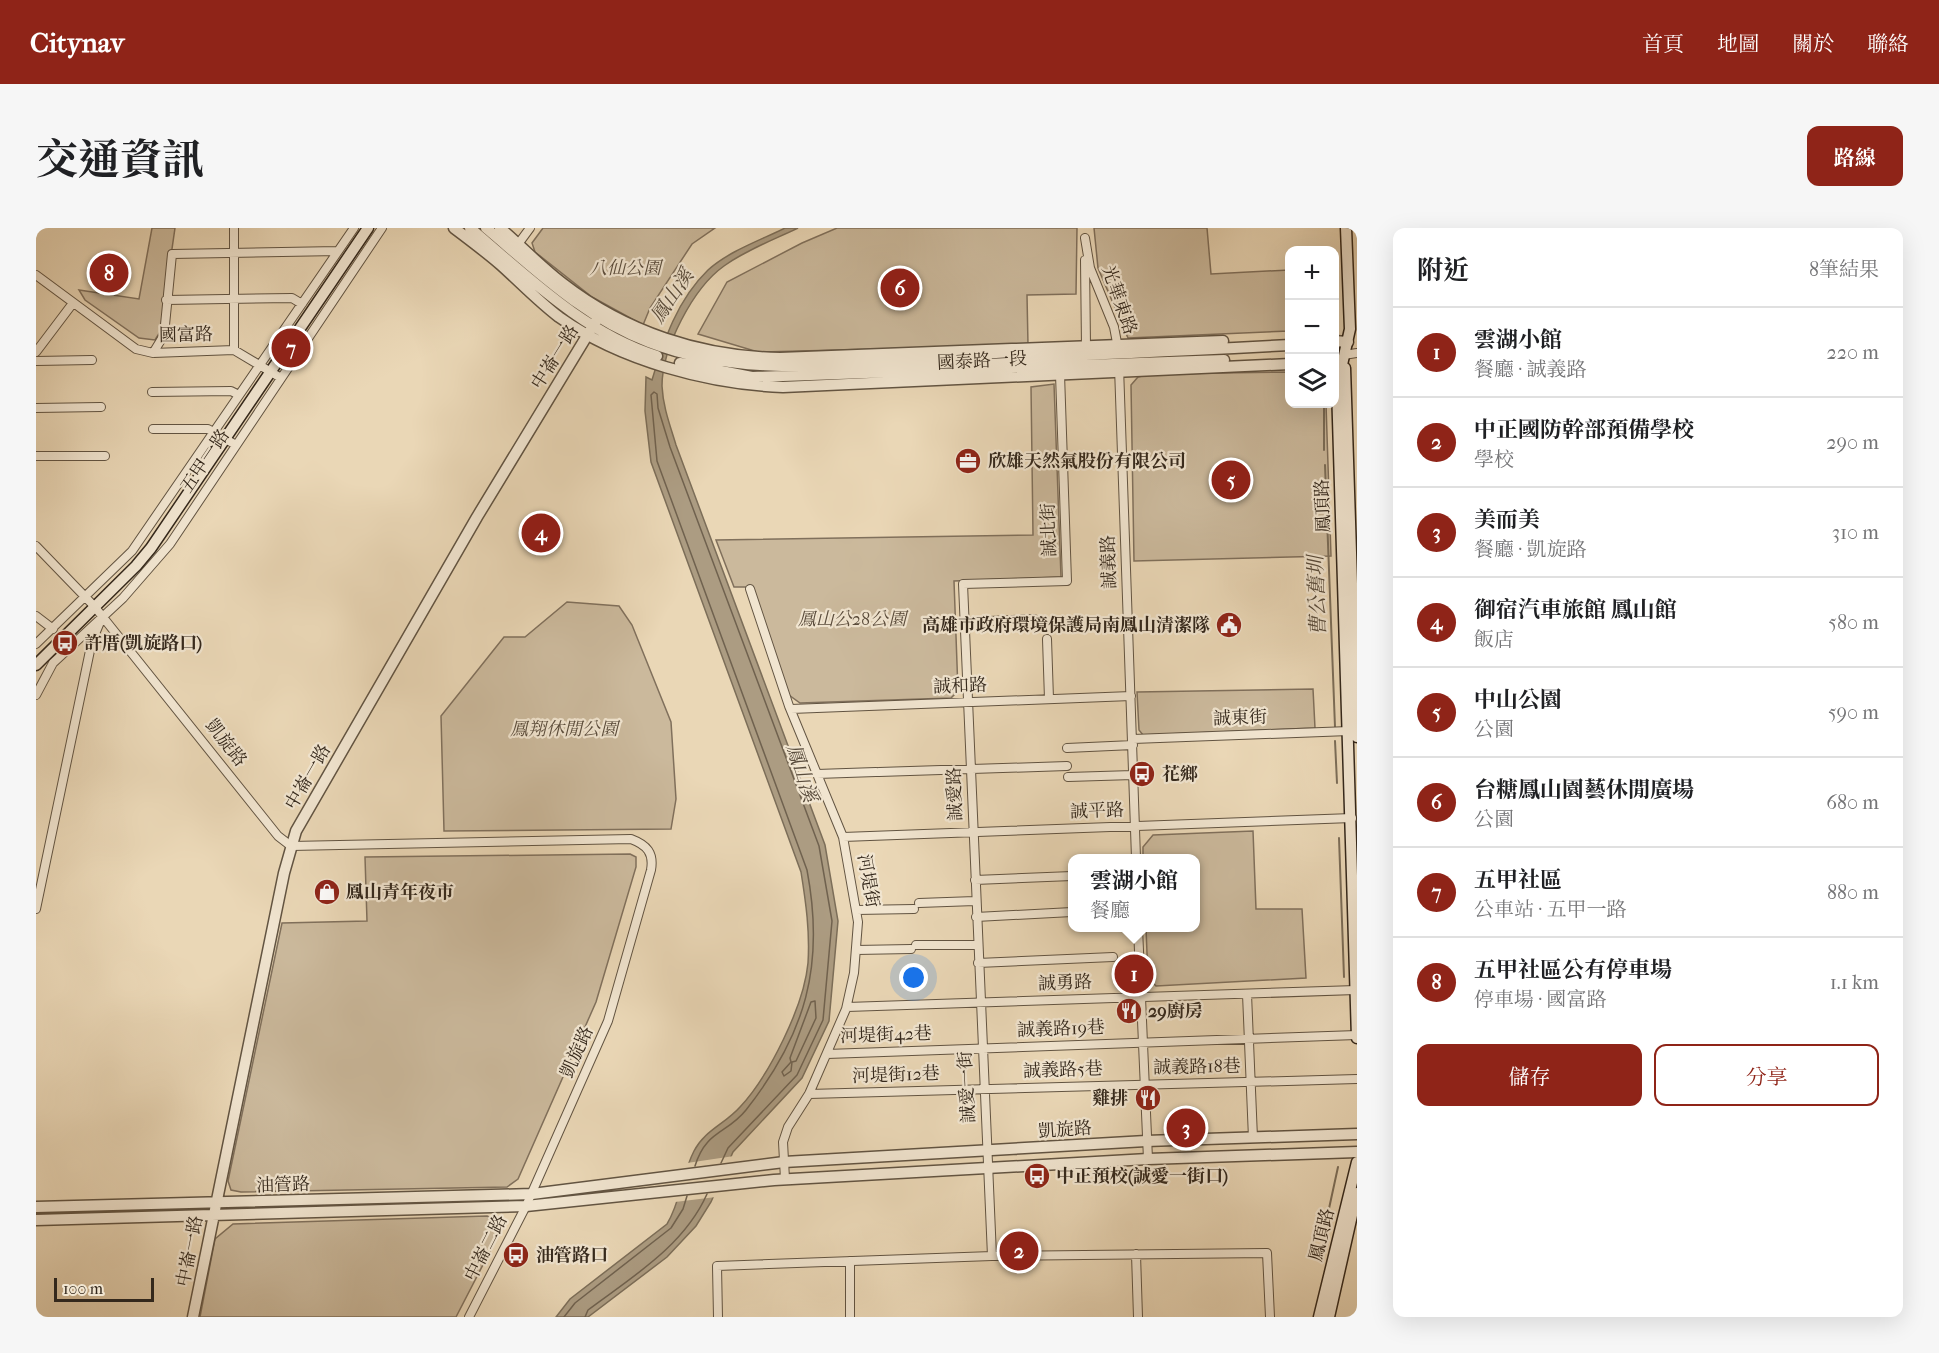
<!DOCTYPE html>
<html lang="zh-TW">
<head>
<meta charset="utf-8">
<style>
  :root { --surface:#fff; --page:#f6f6f6; --text:#202124; --muted:#757577; --line:#e0e0e0; --accent:#8f2418 }
  body { margin:0; font-family:"IM FELL French Canon","Noto Serif TC",serif; background:var(--page); color:var(--text) }
  .controls { position:absolute; right:18px; top:18px; display:grid; overflow:hidden; border-radius:12px; box-shadow:0 6px 24px #0002 }
  .controls button { width:54px; height:54px; display:grid; place-items:center; padding:0; border:0; border-bottom:2px solid var(--line); background:var(--surface); color:var(--text); font:30px sans-serif }
  .scale { position:absolute; left:18px; bottom:15px; width:100px; box-sizing:border-box; padding-left:6px; border:3px solid #34281c; border-top:0; font-size:16px; line-height:21px; white-space:nowrap; color:#34281c; -webkit-text-stroke:4px #f1e5d0; paint-order:stroke }
  .you { position:absolute; left:878px; top:750px; width:21px; height:21px; margin:-15px; border:4px solid #fff; border-radius:50%; background:#1a73e8; box-shadow:0 0 0 9px #1a73e833 }
  .badge { display:grid; place-items:center; width:39px; height:39px; border-radius:50%; background:var(--accent); color:#fff; font-size:20px; font-weight:700 }
  .pin { position:absolute; translate:-50% -50%; border:3px solid #fff; box-shadow:0 2px 6px #0006 }
  .popup { position:absolute; left:1032px; top:626px; width:132px; height:78px; box-sizing:border-box; display:grid; place-content:center; border-radius:12px; background:var(--surface); filter:drop-shadow(0 2px 4px #0005); font-size:20px; white-space:nowrap; color:var(--muted) }
  .popup b { font-size:22px; color:var(--text) }
  .popup::after { content:''; position:absolute; left:50%; top:100%; margin-left:-12px; border:12px solid transparent; border-top-color:var(--surface) }
  .list { margin:0; padding:0; list-style:none }
  h2 { display:flex; justify-content:space-between; align-items:center; height:78px; margin:0; padding:0 24px; font-size:26px }
  h2 small { font-size:20px; font-weight:400; color:var(--muted) }
  .list li { display:grid; grid-template-columns:39px 1fr auto; gap:18px; align-items:center; box-sizing:border-box; height:90px; padding:0 24px; border-top:2px solid var(--line) }
  .list b { display:block; font-size:22px; white-space:nowrap }
  .list p { margin:0; font-size:20px; white-space:nowrap; color:var(--muted) }
  .list em { font-size:20px; font-style:normal; color:var(--muted) }
  .actions { display:flex; gap:12px; padding:18px 24px }
  .actions a { flex:1; padding:14px 0; border:2px solid var(--accent); border-radius:12px; text-align:center; font-size:21px; color:var(--accent) }
  .actions .main { background:var(--accent); color:#fff }
  .icon { flex:none; width:33px; height:33px; fill:none; stroke:currentColor; stroke-width:2; stroke-linecap:round; stroke-linejoin:round }
  .map { position:relative; flex:none; width:1321px; height:1089px; overflow:hidden; border-radius:12px }
  header { display:flex; align-items:center; gap:36px; box-sizing:border-box; height:84px; padding:0 30px; background:var(--accent); color:#fff }
  header strong { font-size:28px }
  nav { display:flex; gap:33px; margin-inline-start:auto; font-size:21px }
  .intro { display:flex; align-items:center; justify-content:space-between; box-sizing:border-box; height:144px; padding:0 36px }
  h1 { margin:0; font-size:42px }
  .button { padding:15px 27px; border-radius:12px; background:var(--accent); color:#fff; font-size:21px; font-weight:700 }
  main { display:flex; gap:36px; padding:0 36px }
  aside { flex:1; background:var(--surface); border-radius:12px; box-shadow:0 6px 24px #0002 }
  .map>svg:first-child { display:block }
  .green { fill:#cbb99c; stroke:#80705c; stroke-width:1.5 }
  .water { fill:#ac9c82; stroke:#7c6e59; stroke-width:1.5 }
  .pier { fill:#ead7b6 }
  .lines { fill:none; stroke-linecap:round; stroke-linejoin:round }
  .shore { stroke:#70624f; stroke-width:1.5 }
  .stream { stroke:#7c6e59; stroke-width:2 }
  .minor-casing { stroke:#625442; stroke-width:10 }
  .tertiary-casing { stroke:#625442; stroke-width:13 }
  .secondary-casing { stroke:#34281c; stroke-width:13 }
  .minor { stroke:#f1e5d0; stroke-width:8 }
  .tertiary { stroke:#f1e5d0; stroke-width:10 }
  .secondary { stroke:#f1e5d0; stroke-width:10 }
  .labels { text-anchor:middle; dominant-baseline:central; stroke-width:4.5; stroke-linejoin:round; paint-order:stroke }
  .park-label { font-size:18px; font-style:italic; fill:#5a4c3c; stroke:#f1e5d0 }
  .street-label { font-size:18px; fill:#34281c; stroke:#f1e5d0 }
  .poi-label { font-size:18px; font-weight:bold; fill:#34281c; stroke:#f1e5d0; text-anchor:start }
  .water-label { font-size:20px; font-style:italic; fill:#584b3b; stroke:#f1e5d0 }
</style>
</head>
<body>
<header>
<strong>Citynav</strong>
<nav><a>首頁</a><a>地圖</a><a>關於</a><a>聯絡</a></nav>
</header>
<div class="intro"><h1>交通資訊</h1><a class="button">路線</a></div>
<main>
<div class="map">
<svg width="1321" height="1089" viewBox="0 0 1321 1089">
  <rect width="100%" height="100%" fill="#ead7b6"/>
  <filter id="stains"><feTurbulence type="fractalNoise" baseFrequency=".00333" numOctaves="4"/><feColorMatrix values="0 0 0 0 .2 0 0 0 0 .09 0 0 0 0 .02 0 0 0 .5 -.17"/></filter>
  <radialGradient id="worn" r=".72"><stop offset=".6" stop-color="#630" stop-opacity="0"/><stop offset="1" stop-color="#630" stop-opacity=".3"/></radialGradient>
  <path class="green" d="M116 0H139L124 104 119 112 103 110 49 72 43 62 103 71Z
    M507 0H679L656 16 614 80 607 97 556 69 499 24 496 15Z
    M801 0H1041L1040 66 991 67 992 117 722 124 662 106 691 54 766 15Z
    M1058 0H1171L1175 46 1253 42 1251 51 1253 103 1092 110 1062 40Z
    M1253 144 1254 176H1290L1295 328 1098 333 1095 157 1102 149 1115 146Z
    M1018 156 1025 349 918 353 922 463 915 470 764 475 753 467 716 359H698L680 312 997 307 995 159Z
    M531 374 583 378 596 397 635 494 640 571 635 601 408 603 405 488 468 409H489Z
    M1277 461 1279 500 1107 507 1103 502 1101 464Z
    M1217 603 1220 681H1266L1270 750 1120 758 1112 750 1110 700H1160V630H1107V619L1117 607Z
    M594 626 600 629V639L560 774 482 951 471 959 205 964 195 962 192 953 246 695 331 693 329 629Z
    M451 988 461 992 466 1000 420 1089H164L179 1011 197 996Z"/>
  <path class="water" d="M749 0H762C737 12 710 22 688 38 657 60 626 120 626 158 627 179 634 197 640 217L789 617 802 693 793 793 766 850 697 924 675 974 660 998 631 1029 552 1089H520L534 1071 631 996C645 973 646 946 658 923 669 902 689 896 704 879 733 848 768 778 772 735 774 704 770 675 765 644L615 234 609 183 610 149 616 152C628 112 641 72 672 42 693 23 725 12 749 0Z"/>
  <path class="pier" d="M698 928 680 969 639 974 651 935Z"/>
  <g class="lines">
    <path class="shore" d="M779 773 780 790 760 833 756 834 755 843 748 848 746 844 755 834 754 830 775 774Z
      M659 938C670 902 691 906 710 882 770 806 789 737 771 642L621 233 615 167 618 164 621 166 622 180 634 219 783 618 796 693 787 792 761 847 692 920 685 935
      M528 1089 539 1075 635 1000 647 981 651 968
      M549 1089 552 1082C596 1049 648 1018 671 966"/>
    <path class="stream" d="M1288 176V222
      M1289 237 1299 499
      M1299 513 1301 555
      M1303 610 1308 749
      M1289 999 1302 939"/>
    <g class="minor-casing">
      <path id="minor" d="M198 0V122
        M1049 10 1054 40 1078 99 1082 120
        M480 19 494 0
        M1049 32 1050 119
        M0 47 100 121 117 125 198 122 245 150
        M130 72 256 70 266 76
        M0 124 37 75
        M117 125 128 107 136 26 302 23
        M1308 127 1321 125
        M0 133 56 132
        M1083 139 1100 630
        M116 164 195 163 203 167
        M0 180 65 179
        M117 201H172L200 217
        M0 228H69
        M0 318 58 378 242 608 255 618 595 611C611 617 618 625 615 642L572 793 490 978 433 1089
        M714 361 753 478 807 609 822 694 818 745 810 781 773 866 752 899 747 914 749 951
        M0 388 17 401
        M929 394 998 391
        M1011 411 1013 471
        M0 416 96 323 318 0
        M0 467 17 435 87 370 134 316 346 0
        M755 481 1095 468
        M1097 511 1313 503
        M1031 520 1097 517
        M843 544 1031 538
        M781 546 840 544
        M1032 549 1097 547
        M807 609 1316 590
        M939 652 1036 648
        M883 675 939 673
        M0 681 56 413 64 394
        M820 682 878 681
        M940 689 1036 684
        M1102 700 1112 931
        M880 717H941
        M820 722 875 721
        M942 735 1077 729
        M1211 766 1217 910
        M811 779 1320 762
        M791 826 1321 807
        M773 866 1321 851
        M1100 1026 1102 1089
        M956 1028 927 356 1031 353 1024 146
        M814 1033V1089
        M682 1089 681 1038 956 1028 1231 1025 1234 1089"/>
    </g>
    <g class="tertiary-casing">
      <path id="tertiary" d="M418 0C434 12 450 24 465 37 484 54 502 73 523 89 585 133 673 156 747 159L1254 136
        M434 0C491 48 548 105 621 128
        M450 0C502 44 548 89 613 114 706 150 802 136 900 133 1018 129 1136 123 1254 117
        M464 0C485 18 504 38 526 55 589 104 665 129 744 130L1187 113
        M1298 113 1312 114
        M644 135 716 149 1188 132
        M0 979 496 966 748 934 1110 913 1321 906
        M0 992 490 978 738 952 1112 931 1321 924
        M157 1089 248 645 260 603 441 289 566 83"/>
    </g>
    <g class="secondary-casing">
      <path id="secondary" d="M1310 0 1314 101 1301 159 1321 810
        M1309 140 1321 509
        M0 437 100 338 115 320 332 0
        M1283 1089 1321 934
        M1293 1089 1321 965"/>
    </g>
    <use href="#minor" class="minor"/>
    <use href="#tertiary" class="tertiary"/>
    <use href="#secondary" class="secondary"/>
  </g>
  <defs>
    <g id="office-disc" transform="scale(1.35)"><circle r="9.5" fill="#8f2418" stroke="#f1e5d0"/><path d="M-6-3h4V-5.5h4V-3h4V5H-6ZM-1-4.5V-3h2v-1.5ZM-6 0V1H6V0Z" fill="#fff"/></g>
    <g id="civic-disc" transform="scale(1.35)"><circle r="9.5" fill="#8f2418" stroke="#f1e5d0"/><path d="M-.6-6.5H3V-4.5H.6V-3L4-1V1h2V6H-6V1h2V-1L-.6-3ZM-1.2 2.5V6h2.4V2.5Z" fill="#fff"/></g>
    <g id="bus-disc" transform="scale(1.35)"><circle r="9.5" fill="#8f2418" stroke="#f1e5d0"/><path d="M-5-6H5V4H4V6H2V4H-2V6H-4V4H-5ZM-3.5-4V0h7V-4ZM-3.5 1.2v1.5H-2V1.2ZM2 1.2v1.5H3.5V1.2Z" fill="#fff"/></g>
    <g id="shop-disc" transform="scale(1.35)"><circle r="9.5" fill="#8f2418" stroke="#f1e5d0"/><path d="M-5-2.5h2.3a2.7 3.5 0 0 1 5.4 0H5L5.5 6h-11ZM-1.5-2.5h3a1.5 2.3 0 0 0-3 0Z" fill="#fff"/></g>
    <g id="restaurant-disc" transform="scale(1.35)"><circle r="9.5" fill="#8f2418" stroke="#f1e5d0"/><path d="M-5-6h1v4h1v-4h1v4h1v-4h1v5L-1.5 .5V6h-2V.5L-5-1ZM5-6V6H3V1.5H1.5Q1.5-4 5-6Z" fill="#fff"/></g>
  </defs>
  <g fill-rule="evenodd">
    <use href="#office-disc" x="932" y="233"/>
    <use href="#civic-disc" x="1193" y="397"/>
    <use href="#bus-disc" x="29" y="415"/>
    <use href="#bus-disc" x="1106" y="546"/>
    <use href="#shop-disc" x="291" y="664"/>
    <use href="#restaurant-disc" x="1093" y="783"/>
    <use href="#restaurant-disc" x="1112" y="870"/>
    <use href="#bus-disc" x="1001" y="948"/>
    <use href="#bus-disc" x="480" y="1027"/>
  </g>
  <g class="labels">
    <g class="park-label">
      <text x="589" y="40">八仙公園</text>
      <text x="816" y="391">鳳山公28公園</text>
      <text x="528" y="501">鳳翔休閒公園</text>
    </g>
    <g class="street-label">
      <text transform="translate(1083 72) rotate(71)">光華東路</text>
      <text transform="translate(150 107) rotate(-1)">國富路</text>
      <text transform="translate(519 129) rotate(-58)">中崙一路</text>
      <text transform="translate(946 133) rotate(-3)">國泰路一段</text>
      <text transform="translate(169 233) rotate(-56)">五甲一路</text>
      <text transform="translate(1287 278) rotate(-92)">鳳頂路</text>
      <text transform="translate(1013 302) rotate(-92)">誠北街</text>
      <text transform="translate(1073 334) rotate(-92)">誠義路</text>
      <text transform="translate(924 458) rotate(-2)">誠和路</text>
      <text transform="translate(1204 490) rotate(-2)">誠東街</text>
      <text transform="translate(190 515) rotate(52)">凱旋路</text>
      <text transform="translate(272 549) rotate(-60)">中崙一路</text>
      <text transform="translate(919 566) rotate(-92)">誠愛路</text>
      <text transform="translate(1061 583) rotate(-2)">誠平路</text>
      <text transform="translate(832 653) rotate(80)">河堤街</text>
      <text transform="translate(1029 755) rotate(-2)">誠勇路</text>
      <text transform="translate(1025 801) rotate(-2)">誠義路19巷</text>
      <text transform="translate(850 807) rotate(-2)">河堤街42巷</text>
      <text transform="translate(541 824) rotate(-66)">凱旋路</text>
      <text transform="translate(1161 839) rotate(-1)">誠義路18巷</text>
      <text transform="translate(1027 842) rotate(-2)">誠義路5巷</text>
      <text transform="translate(860 847) rotate(-2)">河堤街12巷</text>
      <text transform="translate(931 859) rotate(-93)">誠愛一街</text>
      <text transform="translate(1029 902) rotate(-4)">凱旋路</text>
      <text transform="translate(247 957) rotate(-2)">油管路</text>
      <text transform="translate(1286 1007) rotate(-76)">鳳頂路</text>
      <text transform="translate(450 1020) rotate(-63)">中崙二路</text>
      <text transform="translate(154 1023) rotate(-79)">中崙一路</text>
    </g>
    <g class="poi-label">
      <text x="952" y="233">欣雄天然氣股份有限公司</text>
      <text x="1174" y="397" text-anchor="end">高雄市政府環境保護局南鳳山清潔隊</text>
      <text x="48" y="415">許厝(凱旋路口)</text>
      <text x="1126" y="546">花鄉</text>
      <text x="310" y="664">鳳山青年夜市</text>
      <text x="1112" y="783">29廚房</text>
      <text x="1092" y="870" text-anchor="end">雞排</text>
      <text x="1020" y="948">中正預校(誠愛一街口)</text>
      <text x="500" y="1027">油管路口</text>
    </g>
    <g class="water-label">
      <text transform="translate(636 68) rotate(-56)">鳳山溪</text>
      <text transform="translate(1281 368) rotate(-92)">曹公舊圳</text>
      <text transform="translate(766 545) rotate(72)">鳳山溪</text>
    </g>
  </g>
  <rect width="100%" height="100%" filter="url(#stains)"/>
  <rect width="100%" height="100%" fill="url(#worn)"/>
</svg>
<div class="controls">
<button>+</button>
<button>−</button>
<button><svg class="icon" aria-label="layers" viewBox="0 0 24 24"><path d="M12 4l9 5-9 5-9-5zM3 14l9 5 9-5"/></svg></button>
</div>
<div class="scale">100 m</div>
<div class="you"></div>
<div class="pin badge" style="left:1098px;top:746px">1</div>
<div class="popup"><b>雲湖小館</b>餐廳</div>
<div class="pin badge" style="left:983px;top:1023px">2</div>
<div class="pin badge" style="left:1150px;top:900px">3</div>
<div class="pin badge" style="left:505px;top:305px">4</div>
<div class="pin badge" style="left:1195px;top:252px">5</div>
<div class="pin badge" style="left:864px;top:60px">6</div>
<div class="pin badge" style="left:255px;top:120px">7</div>
<div class="pin badge" style="left:73px;top:45px">8</div>
</div>
<aside>
<h2>附近<small>8筆結果</small></h2>
<ul class="list">
<li><span class="badge">1</span><div><b>雲湖小館</b><p>餐廳 · 誠義路</p></div><em>220 m</em></li>
<li><span class="badge">2</span><div><b>中正國防幹部預備學校</b><p>學校</p></div><em>290 m</em></li>
<li><span class="badge">3</span><div><b>美而美</b><p>餐廳 · 凱旋路</p></div><em>310 m</em></li>
<li><span class="badge">4</span><div><b>御宿汽車旅館 鳳山館</b><p>飯店</p></div><em>580 m</em></li>
<li><span class="badge">5</span><div><b>中山公園</b><p>公園</p></div><em>590 m</em></li>
<li><span class="badge">6</span><div><b>台糖鳳山園藝休閒廣場</b><p>公園</p></div><em>680 m</em></li>
<li><span class="badge">7</span><div><b>五甲社區</b><p>公車站 · 五甲一路</p></div><em>880 m</em></li>
<li><span class="badge">8</span><div><b>五甲社區公有停車場</b><p>停車場 · 國富路</p></div><em>1.1 km</em></li>
</ul>
<div class="actions"><a class="main">儲存</a><a>分享</a></div>
</aside>
</main>
</body>
</html>
